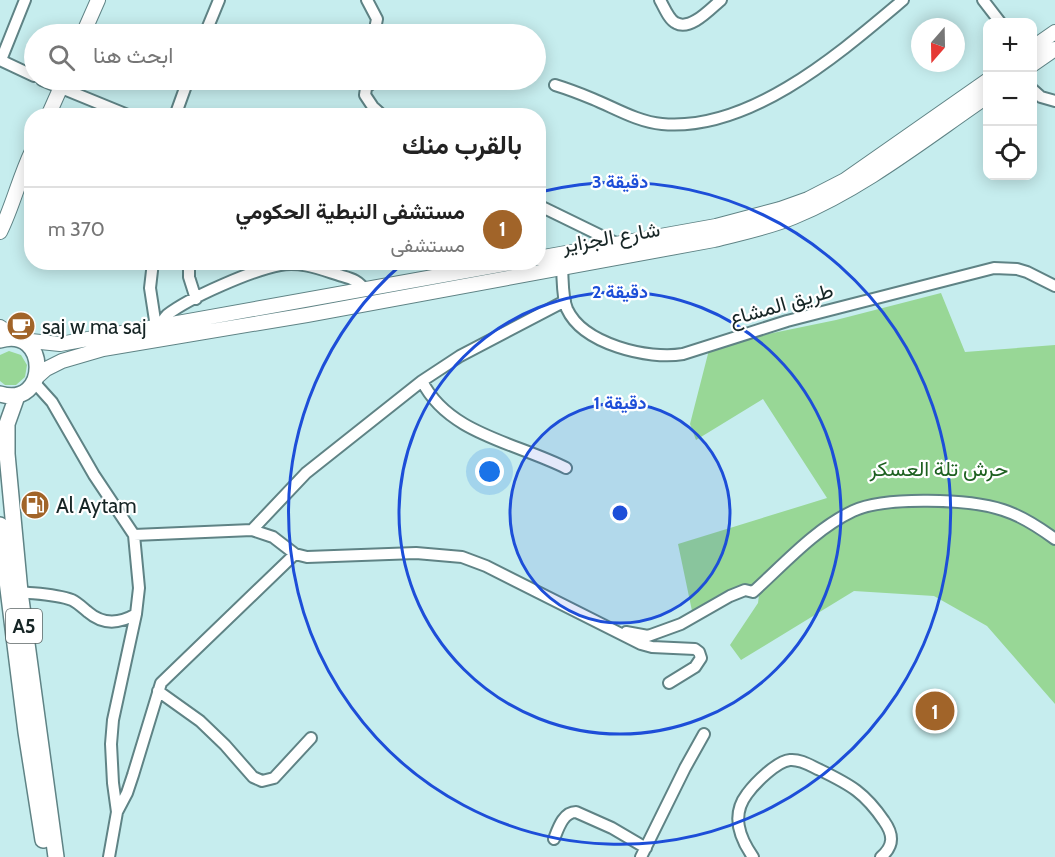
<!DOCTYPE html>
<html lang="ar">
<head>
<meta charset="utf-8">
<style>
  :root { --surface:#fff; --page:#f2f2f2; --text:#222; --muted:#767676; --line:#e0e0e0; --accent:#a16429 }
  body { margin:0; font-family:Cabin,Vazirmatn,sans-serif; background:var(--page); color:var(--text); direction:rtl }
  .controls { position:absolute; right:18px; top:18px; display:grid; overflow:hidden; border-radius:12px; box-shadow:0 3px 15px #0003 }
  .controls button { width:54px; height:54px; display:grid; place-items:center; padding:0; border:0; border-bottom:2px solid var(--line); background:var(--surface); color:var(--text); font:30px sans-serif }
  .compass { position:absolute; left:911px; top:18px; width:54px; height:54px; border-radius:50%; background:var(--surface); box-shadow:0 3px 15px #0003; rotate:200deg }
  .you { position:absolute; left:490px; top:472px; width:21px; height:21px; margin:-15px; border:4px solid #fff; border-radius:50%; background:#1a73e8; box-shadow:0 0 0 9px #1a73e833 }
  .badge { display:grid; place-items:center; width:39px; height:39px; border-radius:50%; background:var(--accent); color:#fff; font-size:20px; font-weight:700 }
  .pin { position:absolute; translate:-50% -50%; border:3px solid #fff; box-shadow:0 2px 6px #0006 }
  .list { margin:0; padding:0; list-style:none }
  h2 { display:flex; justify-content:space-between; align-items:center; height:78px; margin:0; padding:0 24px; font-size:26px }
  h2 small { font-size:20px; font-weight:400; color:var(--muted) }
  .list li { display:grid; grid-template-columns:39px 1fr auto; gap:18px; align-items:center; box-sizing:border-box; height:84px; padding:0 24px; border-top:2px solid var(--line) }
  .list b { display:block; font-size:22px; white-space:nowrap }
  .list p { margin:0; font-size:20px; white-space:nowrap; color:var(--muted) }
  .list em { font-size:20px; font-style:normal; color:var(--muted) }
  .icon { flex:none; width:33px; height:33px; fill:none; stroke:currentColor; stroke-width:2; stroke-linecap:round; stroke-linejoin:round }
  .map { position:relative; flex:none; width:1055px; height:857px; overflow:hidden; direction:ltr }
  .search { position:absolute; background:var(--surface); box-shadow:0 3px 15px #0003; left:24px; top:24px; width:522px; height:66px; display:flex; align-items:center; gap:15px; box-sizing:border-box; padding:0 21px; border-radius:33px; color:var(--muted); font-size:22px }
  .panel { position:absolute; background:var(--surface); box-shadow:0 3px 15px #0003; left:24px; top:108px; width:522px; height:162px; border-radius:24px; direction:rtl }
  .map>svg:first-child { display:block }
  .green { fill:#98d796 }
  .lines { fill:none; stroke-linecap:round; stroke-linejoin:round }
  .minor-casing { stroke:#5f8385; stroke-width:14 }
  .major-casing { stroke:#5f8385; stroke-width:16 }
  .highway-casing { stroke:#5f8385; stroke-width:18 }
  .minor { stroke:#fff; stroke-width:10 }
  .major { stroke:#fff; stroke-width:14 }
  .highway { stroke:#fff; stroke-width:15 }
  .ring { fill:none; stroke:#1d4ed8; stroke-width:3 }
  .labels { text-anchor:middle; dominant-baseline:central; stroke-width:4.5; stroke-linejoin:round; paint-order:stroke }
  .shield { fill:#fff; stroke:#5c6666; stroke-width:1.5 }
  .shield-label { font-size:20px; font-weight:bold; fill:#162525 }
  .street-label { font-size:21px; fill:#162525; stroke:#fff }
  .poi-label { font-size:21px; fill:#162525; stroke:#fff; text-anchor:start }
  .park-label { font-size:21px; fill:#1d6020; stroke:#fff }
  .centre { fill:#1d4ed8; stroke:#fff; stroke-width:3 }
  .ring-label { font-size:18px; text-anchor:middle; font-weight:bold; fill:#1d4ed8; stroke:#fff; stroke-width:4.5; stroke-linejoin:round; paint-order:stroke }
</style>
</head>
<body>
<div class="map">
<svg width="1055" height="857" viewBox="0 0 1055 857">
  <rect width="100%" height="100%" fill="#c6edee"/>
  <path class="green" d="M941 293 965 352 1055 345V704L987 626 934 596 854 591 741 660 730 645 758 603 759 595 753 590 692 611 678 544 827 498 763 399 696 440 690 424 710 346 836 320Z
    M9 351 21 355 27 365 25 377 16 385H5L0 381V355Z"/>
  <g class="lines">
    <g class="minor-casing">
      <path id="minor" d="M367 0 377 19 374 34
        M660 0C664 7 669 20 676 23 691 31 711 8 721 0
        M983 0 1000 22
        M205 34 219 0
        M0 60 34 76
        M1 60 25 0
        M42 80 130 116
        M375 80 366 88 365 95 373 107 383 116
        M555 85C568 89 581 94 593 99 615 108 638 122 662 124 750 132 840 53 903 0
        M1032 89 1041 97 1055 101
        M175 116 188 80
        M538 205 618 244
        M153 262 150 288 156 327
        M189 262V277L196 299
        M455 262 467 272
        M562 268C563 280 562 297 567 309 583 344 648 360 683 354L787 321 994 268 1017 269 1027 272 1055 286
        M160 326C162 322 164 318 167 315 190 297 253 270 280 265 300 261 320 269 339 275 349 278 360 280 365 291
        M422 381C448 434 517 443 566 468
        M34 382 52 402 94 475 134 535 139 588 136 614 113 720 111 744 113 783 117 812 109 857
        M252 530 306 473 422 381 460 356 565 301
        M134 535 252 530 273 537 295 554 307 557 416 553 462 557 486 566 641 644 652 647 695 649 699 652 701 658 695 667 669 683
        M20 592C37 594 56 594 72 600 78 603 83 608 88 612 103 625 119 624 136 614
        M626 632 648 636 681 624 730 596 745 590 753 592C784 564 815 529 853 511 885 496 970 499 1003 510 1022 516 1040 528 1055 539
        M158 691 200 721 225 745 253 777 262 781 274 778 311 738
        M117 812 127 793 133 775 161 683 295 554
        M554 839C558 829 563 812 576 812L612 828 646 848
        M641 857 685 768 704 734
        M753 857C739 837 731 815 747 794 755 783 777 761 790 760 801 759 811 766 820 770 851 785 865 793 884 821 894 835 894 846 881 857"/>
    </g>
    <g class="major-casing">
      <path id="major" d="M83 34 98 0
        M1032 48 1055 32
        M1032 65 1055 49
        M48 116 64 80
        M0 232C13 206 19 178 32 151
        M538 258 716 226 780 209 808 199 845 180 988 80
        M0 327 16 338
        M21 340 60 344 516 262
        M37 377 46 369 62 361 103 349 307 315 714 240C741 233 768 228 794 217 864 188 925 139 988 96"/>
    </g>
    <g class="highway-casing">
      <path id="highway" d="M0 340C49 325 50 409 0 394
        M17 396 7 424V454L20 592 56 857
        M0 525 26 732 43 840"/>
    </g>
    <use href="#minor" class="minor"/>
    <use href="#major" class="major"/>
    <use href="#highway" class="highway"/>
  </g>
  <circle cx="620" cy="513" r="110" fill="#1d4ed8" fill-opacity=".12"/>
  <g class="ring">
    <circle cx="620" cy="513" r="110"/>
    <circle cx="620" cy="513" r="221"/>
    <path d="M540 192A331 331 0 1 1 403 263"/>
  </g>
  <defs>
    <g id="cafe-disc" transform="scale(1.5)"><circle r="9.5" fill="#a16429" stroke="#fff"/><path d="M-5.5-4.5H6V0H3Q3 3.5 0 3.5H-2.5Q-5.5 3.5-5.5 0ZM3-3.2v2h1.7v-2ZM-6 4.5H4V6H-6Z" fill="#fff"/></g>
    <g id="fuel-disc" transform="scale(1.5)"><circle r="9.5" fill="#a16429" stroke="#fff"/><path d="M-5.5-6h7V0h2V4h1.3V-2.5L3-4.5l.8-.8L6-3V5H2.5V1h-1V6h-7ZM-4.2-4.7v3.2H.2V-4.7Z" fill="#fff"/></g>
  </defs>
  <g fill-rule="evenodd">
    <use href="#cafe-disc" x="21" y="326"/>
    <use href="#fuel-disc" x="35" y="505"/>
  </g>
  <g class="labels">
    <rect class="shield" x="6" y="609" width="36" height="34" rx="4.5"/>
    <g class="shield-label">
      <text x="24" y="626">A5</text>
    </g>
    <g class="street-label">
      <text transform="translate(611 237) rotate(-10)">شارع الجزاير</text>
      <text transform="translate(781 304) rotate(-16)">طريق المشاع</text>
    </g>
    <g class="poi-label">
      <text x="42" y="326">saj w ma saj</text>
      <text x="56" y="505">Al Aytam</text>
    </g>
    <g class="park-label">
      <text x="939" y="468">حرش تلة العسكر</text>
    </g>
  </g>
  <circle cx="620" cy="513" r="9" class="centre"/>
  <g class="ring-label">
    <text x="620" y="188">3 دقيقة</text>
    <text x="620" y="298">2 دقيقة</text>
    <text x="620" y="409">1 دقيقة</text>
  </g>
</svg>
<div class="controls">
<button>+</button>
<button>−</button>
<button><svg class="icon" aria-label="locate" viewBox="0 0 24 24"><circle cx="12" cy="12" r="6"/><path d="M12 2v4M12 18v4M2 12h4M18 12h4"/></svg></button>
</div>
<svg class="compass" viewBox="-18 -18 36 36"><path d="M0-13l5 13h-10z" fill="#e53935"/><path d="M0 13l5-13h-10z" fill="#767676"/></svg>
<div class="you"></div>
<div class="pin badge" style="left:935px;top:711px">1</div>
<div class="search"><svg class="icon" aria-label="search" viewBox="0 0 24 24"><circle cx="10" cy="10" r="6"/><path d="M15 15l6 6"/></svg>ابحث هنا</div>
<section class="panel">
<h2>بالقرب منك<small></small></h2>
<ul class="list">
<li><span class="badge">1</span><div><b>مستشفى النبطية الحكومي</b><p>مستشفى</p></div><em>370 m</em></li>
</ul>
</section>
</div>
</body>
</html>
